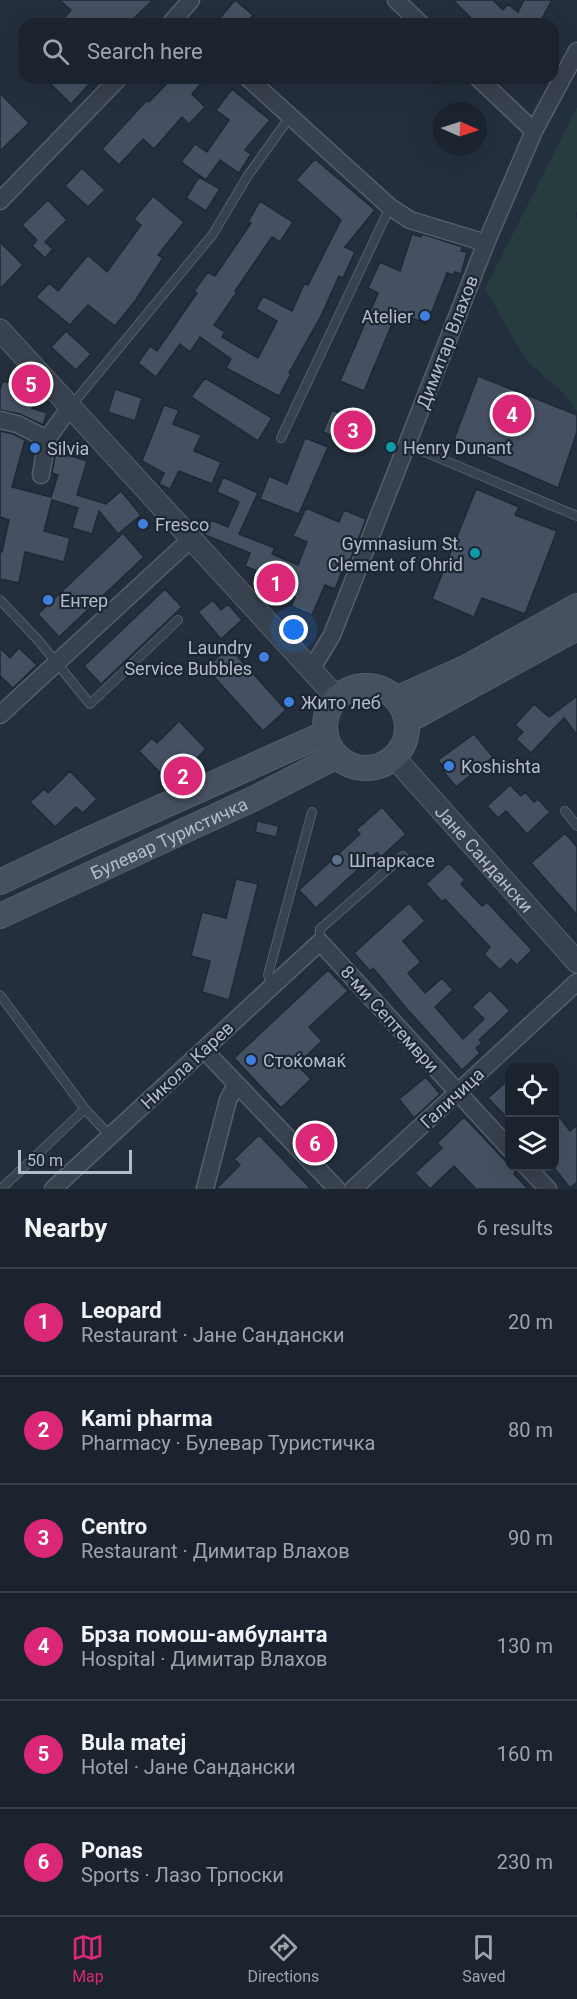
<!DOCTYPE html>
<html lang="en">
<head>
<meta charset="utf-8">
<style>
  :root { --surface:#1b232e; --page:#282f3a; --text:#f1f3f6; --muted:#a0a4aa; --line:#39404a; --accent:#db2777 }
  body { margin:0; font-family:Roboto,sans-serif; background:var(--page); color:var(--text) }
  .controls { position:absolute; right:18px; bottom:18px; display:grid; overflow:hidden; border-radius:12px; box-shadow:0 6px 24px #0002 }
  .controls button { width:54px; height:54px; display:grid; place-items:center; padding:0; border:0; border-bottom:2px solid var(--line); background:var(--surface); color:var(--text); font:30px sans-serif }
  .compass { position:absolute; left:433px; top:102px; width:54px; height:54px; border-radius:50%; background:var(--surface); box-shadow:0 6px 24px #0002; rotate:93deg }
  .scale { position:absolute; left:18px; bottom:15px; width:114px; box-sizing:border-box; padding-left:6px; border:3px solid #b4bcc9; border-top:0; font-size:16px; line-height:21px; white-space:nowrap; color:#b4bcc9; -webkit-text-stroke:4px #1d2633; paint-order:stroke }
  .you { position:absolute; left:294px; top:630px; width:21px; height:21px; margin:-15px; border:4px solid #fff; border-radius:50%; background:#1a73e8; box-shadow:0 0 0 9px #1a73e833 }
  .badge { display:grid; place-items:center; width:39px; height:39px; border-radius:50%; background:var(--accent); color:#fff; font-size:20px; font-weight:700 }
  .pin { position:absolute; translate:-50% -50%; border:3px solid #fff; box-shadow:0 2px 6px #0006 }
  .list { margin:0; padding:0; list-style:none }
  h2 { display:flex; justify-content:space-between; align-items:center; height:78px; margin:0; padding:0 24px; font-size:26px }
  h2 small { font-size:20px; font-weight:400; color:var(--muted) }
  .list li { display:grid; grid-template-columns:39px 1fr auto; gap:18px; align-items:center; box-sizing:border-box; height:108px; padding:0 24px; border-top:2px solid var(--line) }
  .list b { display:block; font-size:22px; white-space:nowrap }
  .list p { margin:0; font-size:20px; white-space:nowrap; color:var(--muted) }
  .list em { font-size:20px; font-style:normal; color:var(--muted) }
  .icon { flex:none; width:33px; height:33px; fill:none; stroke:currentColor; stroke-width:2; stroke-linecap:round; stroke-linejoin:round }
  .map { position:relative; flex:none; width:577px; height:1189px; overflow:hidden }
  .search { position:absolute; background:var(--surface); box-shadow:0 6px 24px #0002; left:18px; right:18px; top:18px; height:66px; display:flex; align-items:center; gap:15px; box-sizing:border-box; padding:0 21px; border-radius:18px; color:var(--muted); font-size:22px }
  .sheet { height:726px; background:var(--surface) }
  nav { display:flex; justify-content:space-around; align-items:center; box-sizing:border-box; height:84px; border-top:2px solid var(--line); background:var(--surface); font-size:16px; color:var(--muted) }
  nav a { display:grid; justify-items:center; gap:3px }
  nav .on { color:var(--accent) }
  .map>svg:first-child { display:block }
  .green { fill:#263c3f }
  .building { fill:#455162; stroke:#1f2835; stroke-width:1.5 }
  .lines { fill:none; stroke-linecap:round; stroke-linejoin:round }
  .service-casing { stroke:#565f6c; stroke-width:10 }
  .minor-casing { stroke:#565f6c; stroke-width:19 }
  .tertiary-casing { stroke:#565f6c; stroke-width:23 }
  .secondary-casing { stroke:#565f6c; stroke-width:26 }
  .service { stroke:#38414e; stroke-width:8 }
  .minor { stroke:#38414e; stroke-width:16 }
  .tertiary { stroke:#38414e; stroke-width:21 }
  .secondary { stroke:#465061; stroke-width:24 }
  .shop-dot { fill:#3f7fe0; stroke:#1d2633; stroke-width:2 }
  .culture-dot { fill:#0f9aa8; stroke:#1d2633; stroke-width:2 }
  .service-dot { fill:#5c6f8a; stroke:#1d2633; stroke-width:2 }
  .labels { text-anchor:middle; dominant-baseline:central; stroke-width:4.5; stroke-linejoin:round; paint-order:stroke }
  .poi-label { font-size:18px; fill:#b4bcc9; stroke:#1d2633; text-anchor:start }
  .street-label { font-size:18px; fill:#b4bcc9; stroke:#1d2633 }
</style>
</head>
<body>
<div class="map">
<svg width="577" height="1189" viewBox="0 0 577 1189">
  <rect width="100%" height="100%" fill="#242f3e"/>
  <path class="green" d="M577 107V211L574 217 577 219V411L562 392 527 361 485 289Z"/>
  <path class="building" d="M59 0H153L128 24H71L64 18 71 10Z
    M235 0 253 15 246 24H227L220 18Z
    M453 0H493L503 10 508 4 518 12 524 0H552L539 24H477Z
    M44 78H95L71 104Z
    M172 78H206L192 94 205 107 189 124 182 117 154 149 143 139 119 165 102 149 147 100 149 102Z
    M232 89 270 120 245 150 251 154 239 173 220 160 206 180 181 162 195 144 207 152 229 120 216 110Z
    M0 93 29 123 0 151Z
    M315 159 375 210 345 247 355 252 343 278 339 276 321 316 289 373 291 374 279 396 226 368 231 359 200 337 190 352 180 344 156 377 138 363 150 346 157 351 197 293 194 291 208 272 215 276 251 223 248 222 260 201 293 222 280 242 272 237 235 291 237 292 214 325 225 332 222 337 258 358 277 321 256 309 263 296 292 311 304 284 308 285 341 220 296 180Z
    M82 168 105 190 88 207 65 186Z
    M199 177 220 189 206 211 186 198Z
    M153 196 184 222 158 255 163 258 135 301 115 326 88 305 70 325 36 297 49 283 58 291 88 255 107 272 141 225 134 219Z
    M48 200 67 220 45 242 53 249 45 258 32 246 37 240 22 225Z
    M412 234 421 237 422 234 463 247 461 251 467 252 461 274 455 272 454 275 447 273 427 324 397 312 364 391 340 381 378 293 368 288 380 262 400 271Z
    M0 242 23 265 0 289Z
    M66 331 91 354 76 370 51 347Z
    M478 376 577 415V432L558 488 453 442Z
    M205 378 272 418 258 441 191 397Z
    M3 381 26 389 24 394 35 398 32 408 47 413 43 425 20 414 0 410V389Z
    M115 389 142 398 135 421 108 412Z
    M164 405 179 410 173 424 201 435 194 451 221 462 212 484 179 471 170 489 159 484 164 473 142 461Z
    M332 410 371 426 362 448 323 432Z
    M0 431 13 434 25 440 12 487 51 497 58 475 52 473 56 451 87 461 77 495 106 504 121 491 141 515 118 534 99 511 92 534 72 528 78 508 52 500 44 531 70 538 64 562 25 552 19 583 0 579V551L2 552 9 520 0 517Z
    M305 438 328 447 299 514 260 499 269 476 287 484Z
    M223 477 258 493 239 534 275 548 272 554 298 565 307 542 293 536 306 508 339 522 344 510 366 519 347 568 344 567 335 589 325 585 312 615 291 606 295 597 263 584 267 575 245 566 250 553 205 535 211 520 228 527 239 502 217 492Z
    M476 489 519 507 515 515 557 531 525 614 482 598 474 617 432 599Z
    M123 533 144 557 59 637 38 614Z
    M165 589 182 607 101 684 84 666Z
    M213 600 221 610 228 604 242 620 221 639 198 612Z
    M229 647 286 710 263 731 206 668Z
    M0 648 10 658 19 648 37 665 13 688 0 676Z
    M577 696V735L564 718 531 753 516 739 523 732 515 725 534 704 549 717Z
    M179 721 206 749 192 763 185 756 164 777 139 751 152 738 157 743Z
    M474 734 493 757 456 787 443 771 445 769 438 760Z
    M70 771 97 799 83 813 76 807 55 827 30 802 44 789 48 793Z
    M510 785 521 796 525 792 534 802 538 799 550 812 527 834 506 811 498 818 487 806Z
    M382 807 406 834 381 857 377 852 316 908 299 890 360 834 356 830Z
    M257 821 279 826 276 837 255 832Z
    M565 833 577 847V915L531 863Z
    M449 863 465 880 461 884 482 906 487 902 532 950 517 965 511 959 500 970 484 954 490 947 445 899 442 902 426 884Z
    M236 879 258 884 229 1000 202 992 210 961 191 956 202 912 226 918Z
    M409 903 425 921 403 941 421 962 408 973 425 993 442 978 453 990 435 1007 463 1039 484 1019 472 1007 490 990 510 1011 479 1040 482 1043 476 1048 480 1053 462 1070 407 1009 373 968 370 971 354 953Z
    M328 970 348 991 309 1027 322 1041 297 1065 311 1079 281 1108 234 1058Z
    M426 1077 440 1094 414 1118 399 1099Z
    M510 1078V1121L488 1098Z
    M555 1111 570 1131 577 1125V1182L570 1188 555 1169Z
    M464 1117 516 1172 514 1174 528 1189H476L454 1166 430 1189 415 1173 442 1148 437 1143Z
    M259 1135 311 1189H216L240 1165 234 1159Z"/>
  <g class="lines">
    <g class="service-casing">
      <path id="service" d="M71 406 213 234 247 177 289 118
        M281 438 390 207
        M408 445 577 516
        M0 600 38 640 90 704 178 620
        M565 811 577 826
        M320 942V929L403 856
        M272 987 268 975 312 812
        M0 995 85 1109
        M1 1189 85 1109 110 1136"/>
    </g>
    <g class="minor-casing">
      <path id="minor" d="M396 0 421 24
        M170 24 191 0
        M248 78 390 207 410 220 486 243
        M478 78 534 131
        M0 201 119 78
        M0 420 17 424 47 439
        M41 475 47 439 71 406
        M311 670 332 635 486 243 534 131 577 51
        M0 715 191 539
        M204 1050 337 1189
        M526 1166 548 1189
        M53 1189 320 942 510 1149
        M205 1189 228 1100 236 1085
        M353 1189 577 982"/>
    </g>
    <g class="tertiary-casing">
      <g id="tertiary">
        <path d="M0 330 337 698"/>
        <path id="s1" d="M394 757 577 962"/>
      </g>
    </g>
    <g class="secondary-casing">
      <g id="secondary">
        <circle cx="366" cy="727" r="41"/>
        <path d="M396 699 467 667 577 606"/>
        <path d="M407 721 577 628"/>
        <path d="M0 882 90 839 326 733"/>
        <path id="s2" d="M0 916 255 798 337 756"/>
      </g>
    </g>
    <use href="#service" class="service"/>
    <use href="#minor" class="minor"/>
    <use href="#tertiary" class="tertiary"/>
    <use href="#secondary" class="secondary"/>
  </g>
  <g class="shop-dot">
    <circle cx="425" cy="316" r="6"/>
    <circle cx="35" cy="448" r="6"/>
    <circle cx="143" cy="524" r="6"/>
    <circle cx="48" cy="600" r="6"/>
    <circle cx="264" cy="657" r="6"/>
    <circle cx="289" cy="702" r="6"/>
    <circle cx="449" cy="766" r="6"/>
    <circle cx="251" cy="1060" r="6"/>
  </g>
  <g class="culture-dot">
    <circle cx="391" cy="447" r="6"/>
    <circle cx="475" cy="553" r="6"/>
  </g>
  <circle class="service-dot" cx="337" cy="860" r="6"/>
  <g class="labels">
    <g class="poi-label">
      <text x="413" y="316" text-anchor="end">Atelier</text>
      <text x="403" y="447">Henry Dunant</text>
      <text x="47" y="448">Silvia</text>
      <text x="155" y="524">Fresco</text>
      <text x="463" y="543" text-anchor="end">Gymnasium St.<tspan x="463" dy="21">Clement of Ohrid</tspan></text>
      <text x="60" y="600">Ентер</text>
      <text x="252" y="647" text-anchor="end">Laundry<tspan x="252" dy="21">Service Bubbles</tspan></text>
      <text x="301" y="702">Жито леб</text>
      <text x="461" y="766">Koshishta</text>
      <text x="349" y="860">Шпаркасе</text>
      <text x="263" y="1060">Стоќомаќ</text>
    </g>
    <g class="street-label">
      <text transform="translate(447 342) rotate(-69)">Димитар Влахов</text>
      <text stroke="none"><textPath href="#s2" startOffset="186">Булевар Туристичка</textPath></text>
      <text stroke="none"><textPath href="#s1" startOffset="136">Јане Сандански</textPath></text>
      <text transform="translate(390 1019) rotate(48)">8-ми Септември</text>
      <text transform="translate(187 1065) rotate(-43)">Никола Карев</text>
      <text transform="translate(452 1098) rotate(-43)">Галичица</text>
    </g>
  </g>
</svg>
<div class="controls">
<button><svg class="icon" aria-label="locate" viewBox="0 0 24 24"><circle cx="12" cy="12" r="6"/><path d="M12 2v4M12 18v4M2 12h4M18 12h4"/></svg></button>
<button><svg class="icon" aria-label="layers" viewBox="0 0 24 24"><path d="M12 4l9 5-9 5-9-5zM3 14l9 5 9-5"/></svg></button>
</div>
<svg class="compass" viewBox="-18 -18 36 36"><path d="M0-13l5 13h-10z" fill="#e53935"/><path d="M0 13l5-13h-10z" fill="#a0a4aa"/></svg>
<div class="scale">50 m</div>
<div class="you"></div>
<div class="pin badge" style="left:276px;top:583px">1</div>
<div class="pin badge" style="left:183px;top:776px">2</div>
<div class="pin badge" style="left:353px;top:430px">3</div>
<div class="pin badge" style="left:512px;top:414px">4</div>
<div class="pin badge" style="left:31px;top:384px">5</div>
<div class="pin badge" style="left:315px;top:1143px">6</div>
<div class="search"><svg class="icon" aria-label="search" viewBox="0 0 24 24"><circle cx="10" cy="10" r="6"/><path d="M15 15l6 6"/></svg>Search here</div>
</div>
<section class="sheet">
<h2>Nearby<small>6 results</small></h2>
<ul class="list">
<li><span class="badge">1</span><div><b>Leopard</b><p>Restaurant · Јане Сандански</p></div><em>20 m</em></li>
<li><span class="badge">2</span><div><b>Kami pharma</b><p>Pharmacy · Булевар Туристичка</p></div><em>80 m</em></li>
<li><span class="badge">3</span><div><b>Centro</b><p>Restaurant · Димитар Влахов</p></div><em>90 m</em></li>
<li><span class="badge">4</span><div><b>Брза помош-амбуланта</b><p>Hospital · Димитар Влахов</p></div><em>130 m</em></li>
<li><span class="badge">5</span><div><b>Bula matej</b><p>Hotel · Јане Сандански</p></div><em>160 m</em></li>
<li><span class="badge">6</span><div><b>Ponas</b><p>Sports · Лазо Трпоски</p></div><em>230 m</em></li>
</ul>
</section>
<nav>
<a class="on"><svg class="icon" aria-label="map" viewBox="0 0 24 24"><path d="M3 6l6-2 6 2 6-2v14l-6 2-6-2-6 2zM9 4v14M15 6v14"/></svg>Map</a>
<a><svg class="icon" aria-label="directions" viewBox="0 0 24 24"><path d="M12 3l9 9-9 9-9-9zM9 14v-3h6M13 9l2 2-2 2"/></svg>Directions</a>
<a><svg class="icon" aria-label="saved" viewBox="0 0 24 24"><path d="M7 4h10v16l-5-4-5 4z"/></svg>Saved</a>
</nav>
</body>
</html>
